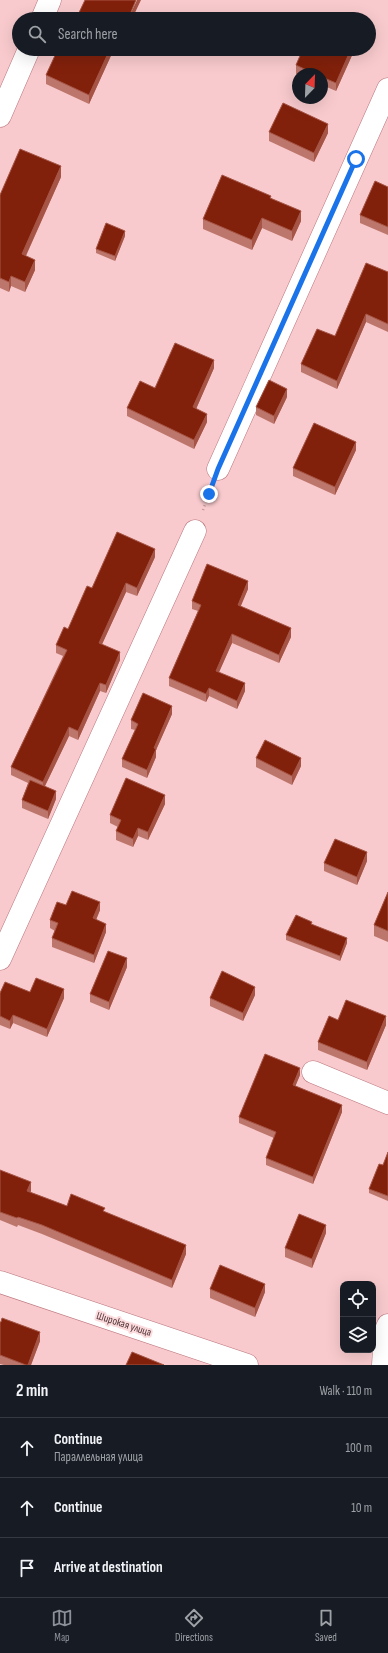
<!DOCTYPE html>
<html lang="en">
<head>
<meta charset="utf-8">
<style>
  :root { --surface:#171b24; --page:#20242c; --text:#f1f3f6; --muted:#9ea1a6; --line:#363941; --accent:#8c9099 }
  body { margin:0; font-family:"Sofia Sans Condensed",sans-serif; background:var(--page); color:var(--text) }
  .controls { position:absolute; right:12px; bottom:12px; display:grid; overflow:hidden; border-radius:8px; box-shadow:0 4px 16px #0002 }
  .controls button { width:36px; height:36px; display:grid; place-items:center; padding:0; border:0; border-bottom:1px solid var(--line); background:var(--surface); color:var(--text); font:20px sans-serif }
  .compass { position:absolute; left:292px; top:68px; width:36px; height:36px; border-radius:50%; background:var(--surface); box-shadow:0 4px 16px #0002; rotate:23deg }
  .stop { position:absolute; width:12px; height:12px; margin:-9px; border:3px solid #1a73e8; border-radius:50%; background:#fff }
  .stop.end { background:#1a73e8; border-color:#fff; box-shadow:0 1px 4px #0008 }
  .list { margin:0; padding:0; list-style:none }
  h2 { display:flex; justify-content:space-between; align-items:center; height:52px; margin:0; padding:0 16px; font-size:17px }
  h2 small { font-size:13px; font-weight:400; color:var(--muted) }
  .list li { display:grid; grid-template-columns:26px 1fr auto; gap:12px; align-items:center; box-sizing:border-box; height:60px; padding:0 16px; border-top:1px solid var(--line) }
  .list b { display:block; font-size:15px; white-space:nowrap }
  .list p { margin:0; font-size:13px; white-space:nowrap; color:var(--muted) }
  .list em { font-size:13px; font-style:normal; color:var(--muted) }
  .icon { flex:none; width:22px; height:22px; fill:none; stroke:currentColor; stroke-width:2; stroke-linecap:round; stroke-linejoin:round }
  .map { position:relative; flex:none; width:388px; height:1365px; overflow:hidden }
  .search { position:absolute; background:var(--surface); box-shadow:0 4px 16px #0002; left:12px; right:12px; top:12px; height:44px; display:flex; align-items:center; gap:10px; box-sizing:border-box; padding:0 14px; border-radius:22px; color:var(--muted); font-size:15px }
  .sheet { height:232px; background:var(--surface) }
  nav { display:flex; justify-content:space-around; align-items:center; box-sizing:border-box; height:56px; border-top:1px solid var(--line); background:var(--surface); font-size:11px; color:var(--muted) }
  nav a { display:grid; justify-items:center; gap:2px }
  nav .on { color:var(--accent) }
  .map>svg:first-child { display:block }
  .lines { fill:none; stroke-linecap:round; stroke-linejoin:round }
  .street-casing { stroke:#ba757c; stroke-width:23 }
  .secondary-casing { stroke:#ba757c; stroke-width:23 }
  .path { stroke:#bb9295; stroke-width:2.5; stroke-dasharray:1 3; stroke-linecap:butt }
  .street { stroke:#fff; stroke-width:22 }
  .secondary { stroke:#fff; stroke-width:22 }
  .wall { fill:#bd766c }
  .shaded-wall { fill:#a55445 }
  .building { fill:#82210b; stroke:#a55445 }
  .route { stroke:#1a73e8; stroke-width:5 }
  .labels { text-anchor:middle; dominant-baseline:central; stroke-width:4; stroke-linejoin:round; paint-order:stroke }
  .street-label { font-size:11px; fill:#513336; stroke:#fbdbdd }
</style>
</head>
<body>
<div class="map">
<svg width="388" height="1365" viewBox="0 0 388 1365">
  <rect width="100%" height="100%" fill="#f8cacd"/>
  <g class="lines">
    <g class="street-casing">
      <path id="street" d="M42 19 50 0
        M0 116 29 49
        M218 469 388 89
        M0 959 195 531
        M313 1072 388 1103
        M0 1282 247 1365"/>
    </g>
    <g class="secondary-casing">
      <path id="secondary" d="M383 1365 385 1332 388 1325"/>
    </g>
    <path class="path" d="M203 510 211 488"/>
    <use href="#street" class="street"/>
    <use href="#secondary" class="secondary"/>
  </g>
  <path class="wall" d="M58 49H114L89 104 46 84V75Z
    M354 49V51L336 91 322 85V74H298V75L296 74V65Z
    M269 132 328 133 314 162 269 141Z
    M61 177 26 256 35 270 25 292 11 286 9 292 0 288V195Z
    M388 187V235L360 223V215Z
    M271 198 301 221 292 241 262 228 252 250 203 229V219Z
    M125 236 115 261 96 253V249Z
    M388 272V332L366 322 337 389 301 372V364L335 336Z
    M214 368 196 409 207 422 194 449 127 416V408L155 388Z
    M287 397 274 424 256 415V407Z
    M356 450 335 495 293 476V468Z
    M155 557 137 596 126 592 102 644 120 660 106 693 100 691 78 740 69 736 45 786 56 799 48 819 22 808V800L28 783 11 775V767L63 656 56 653V645L68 629 92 588Z
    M248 589 240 606 291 637 279 663 232 643 219 672 245 691 237 709 209 696 206 702 169 686V678L198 611 192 609V601Z
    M172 714 156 750V757L147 778 122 767V759L135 730 131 729V720Z
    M256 758 301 766 292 785 256 767Z
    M165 804 148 840 138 836 133 847 116 840V831L118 827 110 823V815Z
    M367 861 357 885 324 871V863Z
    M388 892V942L374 936V925Z
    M66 905 100 910 96 920 106 932 94 963 52 947V938L55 931 50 928V920Z
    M312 924 347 943 340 961 286 940V935Z
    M127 967 109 1010 90 1002V994Z
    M30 992 64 998 47 1037 13 1023 10 1029 0 1025V993Z
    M255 995 243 1021 210 1006V998Z
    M338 1020 386 1025 367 1070 318 1050V1042Z
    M300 1075 295 1086 342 1112 313 1184 266 1165V1158L274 1138 239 1123V1117Z
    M388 1152V1201L369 1193V1189L383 1165Z
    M0 1170 31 1191 30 1192 67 1206 105 1212 186 1254 172 1288 42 1234 18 1225 17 1227 0 1220Z
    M326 1233 312 1268 285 1257V1248Z
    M210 1289 265 1292 255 1317 210 1298Z
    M0 1322 40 1341 31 1365H4L0 1364Z"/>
  <path class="shaded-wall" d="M137 0H141L132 19H128Z
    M110 49H114L89 104V95Z
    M351 49H354V51L336 91V83Z
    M328 124V133L314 162V153Z
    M61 166V177L22 264V254Z
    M301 211V221L292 241V231Z
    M262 218V228L252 250V240Z
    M125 231V236L115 261V256Z
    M35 260V270L25 292V282Z
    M11 276V286L9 292V282Z
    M366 314V322L337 389V381Z
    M214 360V368L193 416V407Z
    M287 389V397L274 424V416Z
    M207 414V422L194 449V440Z
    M356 442V450L335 495V487Z
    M155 549V557L137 596V588Z
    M248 581V589L238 613V605Z
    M126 583V592L99 651V643Z
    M291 628V637L279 663V655Z
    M232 634V643L216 679V671Z
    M120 652V660L106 693V685Z
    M100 683V691L78 740V731Z
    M245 683V691L237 709V701Z
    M209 688V696L206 702V694Z
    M172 706V714L156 750V757L147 778V770L154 748Z
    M69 727V736L43 790V782Z
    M301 758V766L292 785V776Z
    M56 791V799L48 819V811Z
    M165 795V804L148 840V832Z
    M138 828V836L133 847V839Z
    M367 852V861L357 885V877Z
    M100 902V910L93 927V918Z
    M106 924V932L94 963V955Z
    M347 938V943L340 961V956Z
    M127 958V967L109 1010V1002Z
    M255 987V995L243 1021V1013Z
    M64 989V998L47 1037V1029Z
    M13 1015V1023L10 1029V1021Z
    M386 1016V1025L367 1070V1062Z
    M300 1068V1075L293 1092V1085Z
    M342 1105V1112L313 1184V1177Z
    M31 1182V1191L27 1200V1191Z
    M326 1225V1233L312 1268V1259Z
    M186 1245V1254L172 1288V1280Z
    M265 1284V1292L255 1317V1308Z
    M40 1332V1341L31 1365H28Z"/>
  <path class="building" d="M85 0H136L128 19H76Z
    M58 49H110L89 95 46 75Z
    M303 49H351L336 83 322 77V74H315L296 65Z
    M283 103 328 124 314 153 269 132Z
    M20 149 61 166 22 254 35 260 25 282 11 276 9 282 0 278V195Z
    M222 175 271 196 270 198 301 211 292 231 262 218 252 240 203 219Z
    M375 181 388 187V227L360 215Z
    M106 223 125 231 115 256 96 249Z
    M366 263 388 272V324L366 314 337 381 301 364 317 329 335 336Z
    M175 343 214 360 193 407 207 414 194 440 127 408 140 381 155 388Z
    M269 380 287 389 274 416 256 407Z
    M314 423 356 442 335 487 293 468Z
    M117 532 155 549 137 588 126 583 99 643 120 652 106 685 100 683 78 731 69 727 43 782 11 767 67 650 56 645 64 627 68 629 87 586 92 588Z
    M207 564 248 581 238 605 291 628 279 655 232 634 216 671 245 683 237 701 209 688 206 694 169 678 201 605 192 601Z
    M143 693 172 706 154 748 156 749 147 770 122 759 138 724 131 720Z
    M265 740 301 758 292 776 256 758Z
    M126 778 165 795 148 832 138 828 133 839 116 831 121 820 110 815Z
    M30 780 56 791 48 811 22 800Z
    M335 839 367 852 357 877 324 863Z
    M72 891 100 902 93 918 106 924 94 955 52 938 58 923 50 920 57 902 66 905Z
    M388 892V931L374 925Z
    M296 915 312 922 311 924 347 938 340 956 286 935Z
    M108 951 127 958 109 1002 90 994Z
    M222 971 255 987 243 1013 210 998Z
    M36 978 64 989 47 1029 13 1015 10 1021 0 1016V993L5 982 30 992Z
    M346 1000 386 1016 367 1062 318 1042 329 1016 338 1020Z
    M265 1054 300 1068 293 1085 342 1105 313 1177 266 1158 276 1132 239 1117Z
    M388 1152V1196L369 1189 379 1164 383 1165Z
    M0 1170 31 1182 27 1191 67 1206 71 1194 105 1208 103 1211 186 1245 172 1280 42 1225 18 1217 17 1218 0 1212Z
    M299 1214 326 1225 312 1259 285 1248Z
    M220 1265 265 1284 255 1308 210 1289Z
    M2 1318 40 1332 28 1365H26L0 1355V1322H1Z
    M132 1352 164 1365H126Z"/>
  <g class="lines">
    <path class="route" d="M209 494 218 469 356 159"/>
  </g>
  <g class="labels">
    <g class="street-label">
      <text transform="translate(124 1324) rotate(18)">Широкая улица</text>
    </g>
  </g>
</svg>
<div class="controls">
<button><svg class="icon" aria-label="locate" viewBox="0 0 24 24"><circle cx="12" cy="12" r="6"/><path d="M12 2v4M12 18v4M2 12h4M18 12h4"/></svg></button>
<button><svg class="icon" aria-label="layers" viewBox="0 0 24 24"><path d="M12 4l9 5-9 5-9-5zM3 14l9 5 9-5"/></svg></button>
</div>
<svg class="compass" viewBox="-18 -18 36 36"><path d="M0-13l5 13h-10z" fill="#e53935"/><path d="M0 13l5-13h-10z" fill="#9ea1a6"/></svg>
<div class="stop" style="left:356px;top:159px"></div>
<div class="stop end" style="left:209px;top:494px"></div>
<div class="search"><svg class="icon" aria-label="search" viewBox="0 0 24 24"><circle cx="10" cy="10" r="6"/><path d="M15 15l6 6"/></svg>Search here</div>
</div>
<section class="sheet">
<h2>2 min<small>Walk · 110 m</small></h2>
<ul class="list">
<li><svg class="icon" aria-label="ahead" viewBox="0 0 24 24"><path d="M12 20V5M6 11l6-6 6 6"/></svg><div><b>Continue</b><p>Параллельная улица</p></div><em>100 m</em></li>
<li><svg class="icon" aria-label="ahead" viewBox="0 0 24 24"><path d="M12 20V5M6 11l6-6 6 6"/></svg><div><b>Continue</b></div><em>10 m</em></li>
<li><svg class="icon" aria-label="arrive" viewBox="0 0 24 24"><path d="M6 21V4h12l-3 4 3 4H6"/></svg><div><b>Arrive at destination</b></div></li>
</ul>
</section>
<nav>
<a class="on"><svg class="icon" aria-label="map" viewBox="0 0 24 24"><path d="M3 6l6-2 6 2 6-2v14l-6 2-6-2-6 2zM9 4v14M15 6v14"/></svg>Map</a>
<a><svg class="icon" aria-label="directions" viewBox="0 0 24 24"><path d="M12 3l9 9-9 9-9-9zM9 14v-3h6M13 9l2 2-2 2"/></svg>Directions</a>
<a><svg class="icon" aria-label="saved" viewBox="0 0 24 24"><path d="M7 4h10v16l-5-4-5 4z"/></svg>Saved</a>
</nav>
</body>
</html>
